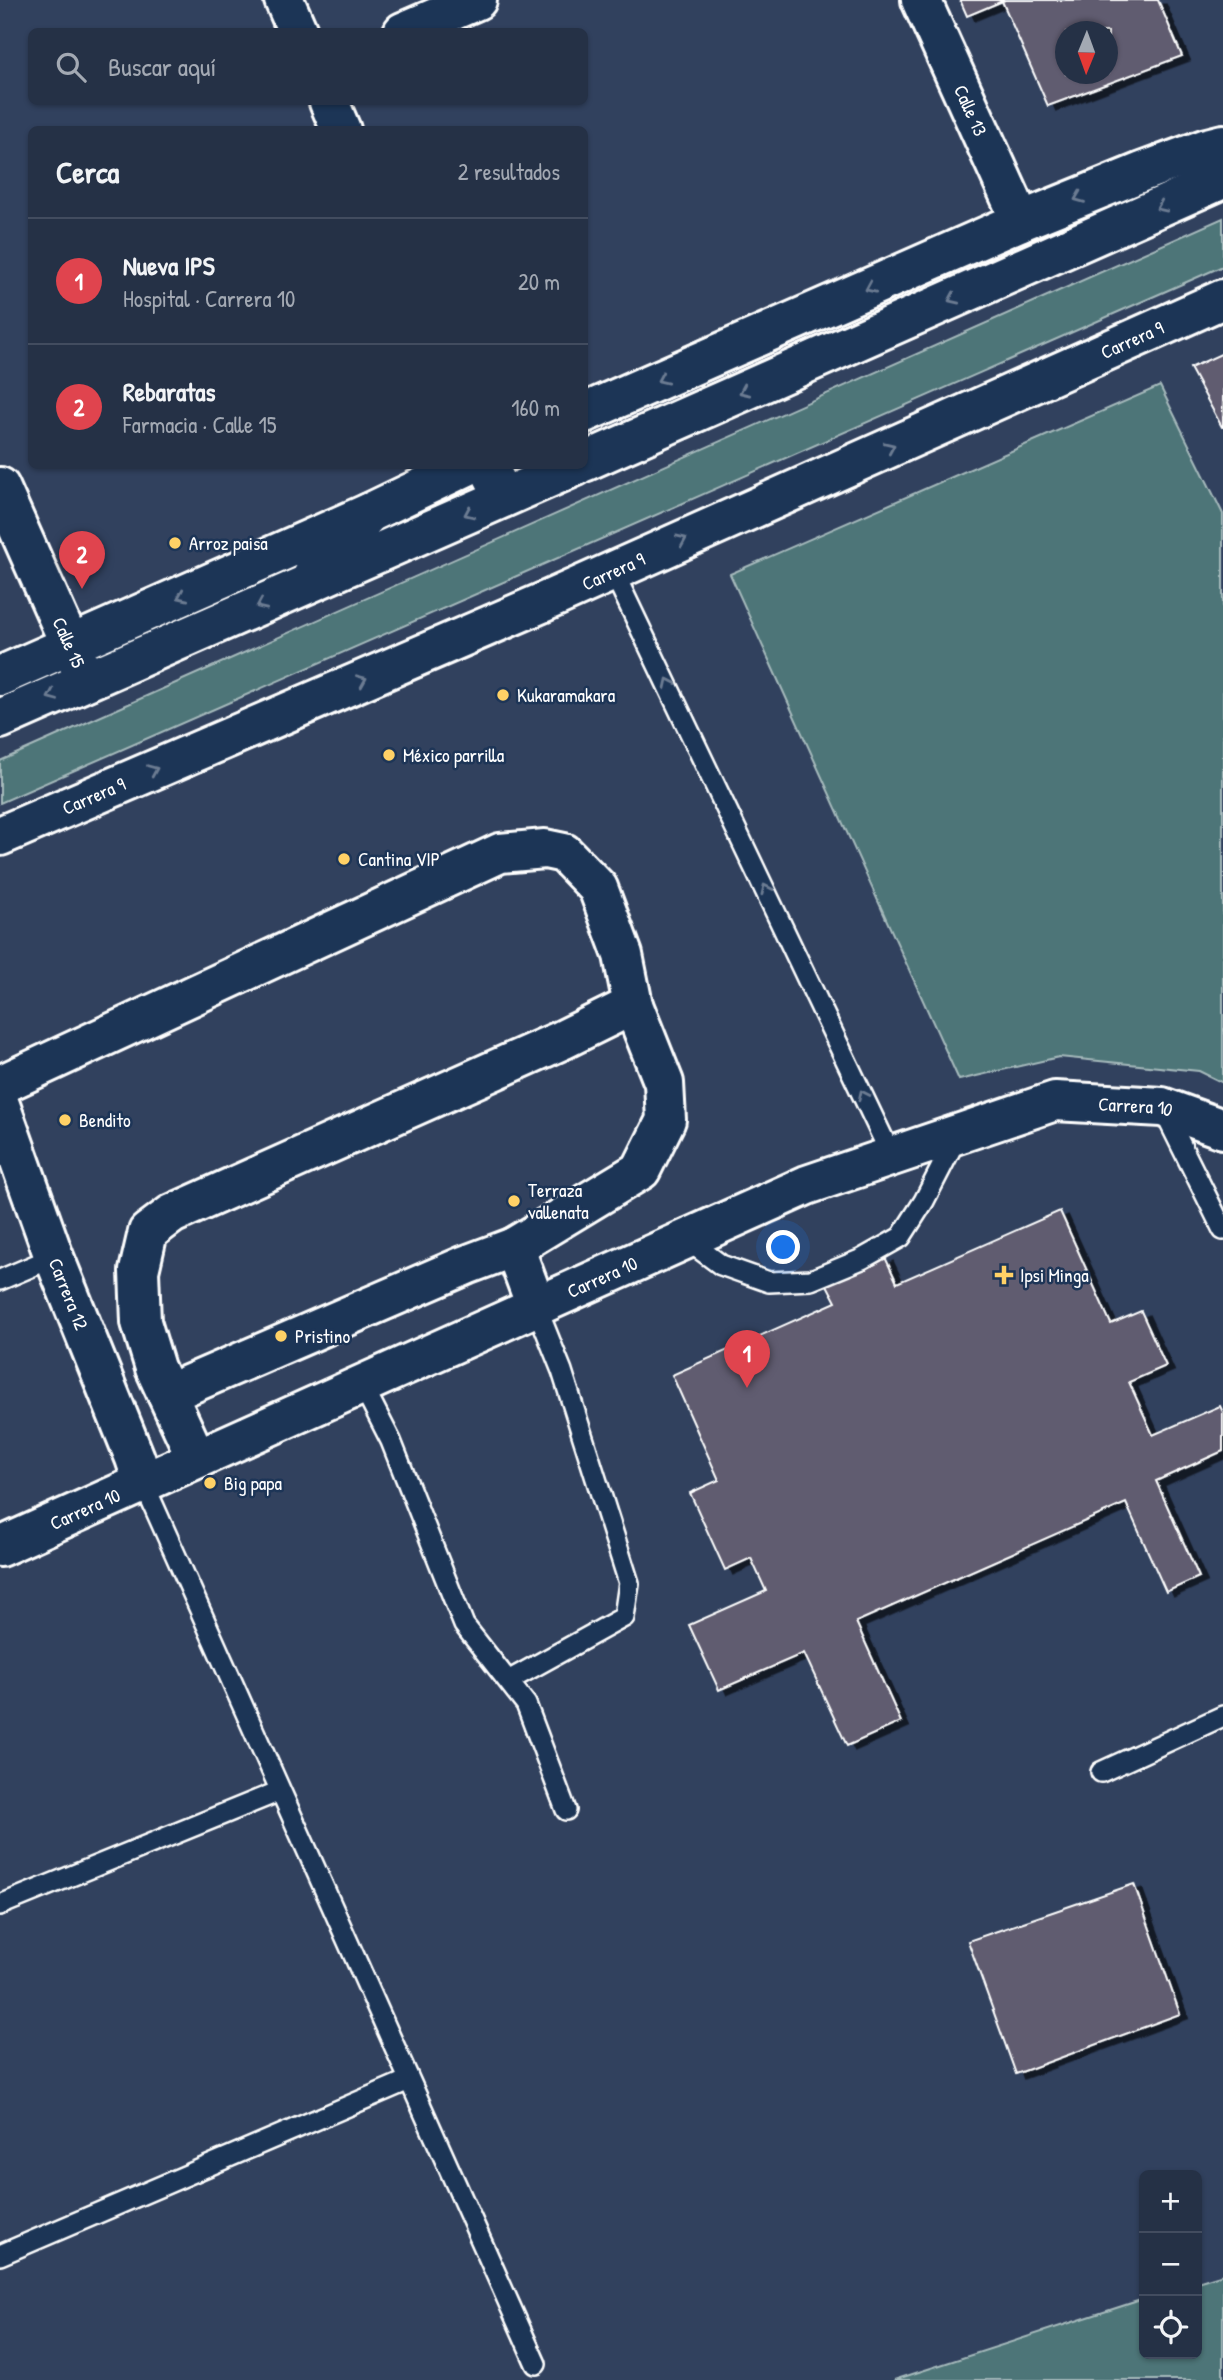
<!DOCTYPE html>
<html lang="es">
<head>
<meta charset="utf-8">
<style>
  :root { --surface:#253146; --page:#2d394d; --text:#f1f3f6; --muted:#a3a9b3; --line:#424c5f; --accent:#ffd166 }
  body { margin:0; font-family:"Patrick Hand",sans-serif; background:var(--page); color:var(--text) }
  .controls { position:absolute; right:21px; bottom:21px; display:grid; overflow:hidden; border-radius:10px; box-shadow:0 2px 5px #0004 }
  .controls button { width:63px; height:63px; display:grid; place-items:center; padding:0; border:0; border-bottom:2px solid var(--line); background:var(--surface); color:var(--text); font:35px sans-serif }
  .compass { position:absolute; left:1055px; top:21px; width:63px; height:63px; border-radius:50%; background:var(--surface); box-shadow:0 2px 5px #0004; rotate:181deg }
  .you { position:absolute; left:784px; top:1248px; width:24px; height:24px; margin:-18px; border:5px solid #fff; border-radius:50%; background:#1a73e8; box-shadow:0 0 0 10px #1a73e833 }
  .badge { display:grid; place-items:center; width:46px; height:46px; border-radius:50%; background:var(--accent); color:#fff; font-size:23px; font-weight:700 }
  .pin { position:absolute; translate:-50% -58px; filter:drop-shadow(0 2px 4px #0008) }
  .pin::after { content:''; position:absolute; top:37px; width:24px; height:21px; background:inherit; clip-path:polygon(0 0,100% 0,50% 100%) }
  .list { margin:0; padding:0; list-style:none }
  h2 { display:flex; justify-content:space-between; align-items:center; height:91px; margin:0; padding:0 28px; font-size:30px }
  h2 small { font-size:23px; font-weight:400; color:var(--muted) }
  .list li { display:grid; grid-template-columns:46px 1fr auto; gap:21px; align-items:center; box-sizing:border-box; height:126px; padding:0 28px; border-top:2px solid var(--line) }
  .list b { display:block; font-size:26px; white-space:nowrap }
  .list p { margin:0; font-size:23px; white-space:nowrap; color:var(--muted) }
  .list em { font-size:23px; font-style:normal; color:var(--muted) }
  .icon { flex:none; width:38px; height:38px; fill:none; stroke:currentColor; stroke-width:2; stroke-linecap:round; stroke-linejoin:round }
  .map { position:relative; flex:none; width:1223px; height:2380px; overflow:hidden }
  .search { position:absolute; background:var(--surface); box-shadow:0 2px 5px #0004; left:28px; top:28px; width:560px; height:77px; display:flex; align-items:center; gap:18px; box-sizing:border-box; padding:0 24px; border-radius:10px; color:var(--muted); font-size:26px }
  .panel { position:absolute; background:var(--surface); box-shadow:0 2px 5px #0004; left:28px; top:126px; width:560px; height:343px; border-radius:10px }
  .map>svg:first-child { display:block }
  .green { fill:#4e7578; stroke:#a6babc; stroke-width:2 }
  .building { fill:#605c6f; stroke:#fff; stroke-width:2; fill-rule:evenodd; filter:url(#shadow) }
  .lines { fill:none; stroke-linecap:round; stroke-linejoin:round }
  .service-casing { stroke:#fff; stroke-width:24 }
  .minor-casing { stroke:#fff; stroke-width:44 }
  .tertiary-casing { stroke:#fff; stroke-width:44 }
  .primary-casing { stroke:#fff; stroke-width:44 }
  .service { stroke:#1d3557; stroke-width:19 }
  .minor { stroke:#1d3557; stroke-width:38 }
  .tertiary { stroke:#1d3557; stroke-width:38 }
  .primary { stroke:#1d3557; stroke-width:38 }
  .oneway { stroke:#6c7c92 }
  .poi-dot { fill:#ffd166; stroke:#1d3557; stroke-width:2.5 }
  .labels { text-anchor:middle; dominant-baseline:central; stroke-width:5; stroke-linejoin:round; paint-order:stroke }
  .street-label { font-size:19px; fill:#fff; stroke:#1d3557 }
  .poi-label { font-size:19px; fill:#fff; stroke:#1d3557; text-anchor:start }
</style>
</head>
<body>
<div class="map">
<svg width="1223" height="2380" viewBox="0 0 1223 2380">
  <defs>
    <filter id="shadow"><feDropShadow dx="8" dy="4.5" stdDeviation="0" flood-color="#0009"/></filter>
  </defs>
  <rect width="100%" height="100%" fill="#31415e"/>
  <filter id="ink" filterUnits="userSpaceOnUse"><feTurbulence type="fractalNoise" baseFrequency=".0143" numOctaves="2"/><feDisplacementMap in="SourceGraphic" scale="14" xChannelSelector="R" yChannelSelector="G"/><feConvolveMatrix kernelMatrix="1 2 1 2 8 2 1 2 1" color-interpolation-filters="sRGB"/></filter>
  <g filter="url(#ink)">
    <path class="green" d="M1223 218V266L0 803V761Z
      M1160 386 1223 514V1083L1199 1071 1059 1057 959 1080 730 574Z
      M1223 2274V2380H894L1144 2299V2354H1197V2282Z"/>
    <path class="building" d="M960 0H1005L967 16Z
      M1005 0H1158L1182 56 1048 106 1002 1ZM1066 32H1108V74H1066Z
      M1223 353V427H1222L1190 368Z
      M1060 1211 1111 1324 1141 1311 1166 1366 1129 1382 1153 1435 1220 1406 1223 1412V1451L1156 1481 1199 1577 1166 1592 1126 1503 856 1622 901 1722 847 1746 804 1653 719 1690 689 1625 766 1591 751 1558 725 1570 690 1493 719 1480 672 1375 836 1302 826 1283 885 1257 897 1283Z
      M1134 1884 1180 2014 1016 2074 968 1941Z"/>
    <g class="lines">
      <g class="service-casing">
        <path id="service" d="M613 571 892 1157
          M1164 1111 1223 1230
          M686 1239 721 1265 769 1282 811 1280 862 1259 901 1237 924 1201 958 1135
          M0 1280 54 1257
          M362 1384 391 1441 464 1625 526 1704 566 1810
          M143 1482 536 2364
          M508 1681 624 1617 629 1583 562 1371 536 1306
          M1101 1772 1223 1716
          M0 1905 280 1791
          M0 2255 409 2080"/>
      </g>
      <g class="minor-casing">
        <g id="minor">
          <path d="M284 0 298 32"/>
          <path id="s1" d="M921 0 1021 221"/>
          <path d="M403 32 477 0"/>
          <path d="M329 102 341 130"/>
          <path d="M488 466 504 497"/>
          <path id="s2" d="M0 487 84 676"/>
          <path d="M0 1085 500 853 545 849 564 853 598 888 623 955 633 1005 562 1040 172 1214 148 1232 139 1271 141 1322 155 1368 196 1457"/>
          <path id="s3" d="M0 1105 54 1257 135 1458 143 1482"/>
          <path d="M514 1247 641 1170 666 1120 664 1083 633 1005"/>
          <path d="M167 1394 466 1265 514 1247 536 1306"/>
          <path id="s4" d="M0 1547 807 1185 1055 1101 1162 1107 1223 1129"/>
        </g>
      </g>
      <g class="tertiary-casing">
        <path id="tertiary" d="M584 413 1021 221 1142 172 1207 148 1223 144
          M0 676 369 513 467 466"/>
      </g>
      <g class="primary-casing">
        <g id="primary">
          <path d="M584 462 1223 179"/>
          <path d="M312 577 369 513"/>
          <path d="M0 719 576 466"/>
          <path id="s5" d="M0 836 544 602 1223 299"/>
        </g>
      </g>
      <use href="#service" class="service"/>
      <use href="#minor" class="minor"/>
      <use href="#tertiary" class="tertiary"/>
      <use href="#primary" class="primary"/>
    </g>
    <defs><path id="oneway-chevron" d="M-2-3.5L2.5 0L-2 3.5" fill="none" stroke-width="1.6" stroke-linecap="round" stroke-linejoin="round" transform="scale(1.75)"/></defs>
    <g class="oneway">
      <use href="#oneway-chevron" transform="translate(1079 198) rotate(158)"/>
      <use href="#oneway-chevron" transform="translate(1161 207) rotate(156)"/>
      <use href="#oneway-chevron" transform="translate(870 288) rotate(156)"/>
      <use href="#oneway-chevron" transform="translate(953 299) rotate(156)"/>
      <use href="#oneway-chevron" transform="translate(662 379) rotate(156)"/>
      <use href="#oneway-chevron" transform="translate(744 391) rotate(156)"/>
      <use href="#oneway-chevron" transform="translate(890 447) rotate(-24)"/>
      <use href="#oneway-chevron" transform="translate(469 513) rotate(156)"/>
      <use href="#oneway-chevron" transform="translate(682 540) rotate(-24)"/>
      <use href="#oneway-chevron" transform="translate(182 596) rotate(156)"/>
      <use href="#oneway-chevron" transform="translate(261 605) rotate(156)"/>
      <use href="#oneway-chevron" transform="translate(362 680) rotate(-23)"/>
      <use href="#oneway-chevron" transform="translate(669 683) rotate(-115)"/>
      <use href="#oneway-chevron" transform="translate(52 696) rotate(157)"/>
      <use href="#oneway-chevron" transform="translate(153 770) rotate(-23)"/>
      <use href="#oneway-chevron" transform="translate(766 889) rotate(-115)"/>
      <use href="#oneway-chevron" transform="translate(863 1095) rotate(-115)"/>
    </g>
  </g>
  <g class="poi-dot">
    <circle cx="175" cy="543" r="7"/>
    <circle cx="503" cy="695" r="7"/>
    <circle cx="389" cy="755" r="7"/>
    <circle cx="344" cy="859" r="7"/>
    <circle cx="65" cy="1120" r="7"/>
    <circle cx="514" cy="1201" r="7"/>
    <path d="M1000.5 1264.5h7v7h7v7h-7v7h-7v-7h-7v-7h7z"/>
    <circle cx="281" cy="1336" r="7"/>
    <circle cx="210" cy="1483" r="7"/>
  </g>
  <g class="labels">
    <g class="street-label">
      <text stroke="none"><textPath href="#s1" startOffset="121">Calle 13</textPath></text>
      <text stroke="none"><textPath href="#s5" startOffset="1236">Carrera 9</textPath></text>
      <text stroke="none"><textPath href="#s5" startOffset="668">Carrera 9</textPath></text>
      <text stroke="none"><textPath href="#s2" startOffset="170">Calle 15</textPath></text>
      <text stroke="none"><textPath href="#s5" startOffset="102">Carrera 9</textPath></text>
      <text stroke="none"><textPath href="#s4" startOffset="1227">Carrera 10</textPath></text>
      <text stroke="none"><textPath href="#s4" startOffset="660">Carrera 10</textPath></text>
      <text stroke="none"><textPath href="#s3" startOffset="201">Carrera 12</textPath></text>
      <text stroke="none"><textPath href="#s4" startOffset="93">Carrera 10</textPath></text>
    </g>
    <g class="poi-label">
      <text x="189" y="543">Arroz paisa</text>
      <text x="517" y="695">Kukaramakara</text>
      <text x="403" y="755">México parrilla</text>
      <text x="358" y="859">Cantina VIP</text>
      <text x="79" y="1120">Bendito</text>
      <text x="528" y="1190">Terraza<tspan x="528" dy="22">vallenata</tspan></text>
      <text x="1020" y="1275">Ipsi Minga</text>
      <text x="295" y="1336">Pristino</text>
      <text x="224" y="1483">Big papa</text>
    </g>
  </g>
</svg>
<div class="controls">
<button>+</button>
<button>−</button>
<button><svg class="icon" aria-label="locate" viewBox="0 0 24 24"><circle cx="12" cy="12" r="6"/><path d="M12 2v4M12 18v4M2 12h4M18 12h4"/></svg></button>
</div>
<svg class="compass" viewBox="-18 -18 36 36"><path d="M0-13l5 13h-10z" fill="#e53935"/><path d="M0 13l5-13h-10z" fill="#a3a9b3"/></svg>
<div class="you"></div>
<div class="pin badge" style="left:747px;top:1388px;background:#e0444e">1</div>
<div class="pin badge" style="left:82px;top:589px;background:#e0444e">2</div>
<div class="search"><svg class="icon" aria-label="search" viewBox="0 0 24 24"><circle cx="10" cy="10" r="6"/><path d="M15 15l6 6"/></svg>Buscar aquí</div>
<section class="panel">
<h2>Cerca<small>2 resultados</small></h2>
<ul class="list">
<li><span class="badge" style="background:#e0444e">1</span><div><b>Nueva IPS</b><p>Hospital · Carrera 10</p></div><em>20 m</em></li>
<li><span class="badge" style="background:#e0444e">2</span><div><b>Rebaratas</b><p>Farmacia · Calle 15</p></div><em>160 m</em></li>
</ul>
</section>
</div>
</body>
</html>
